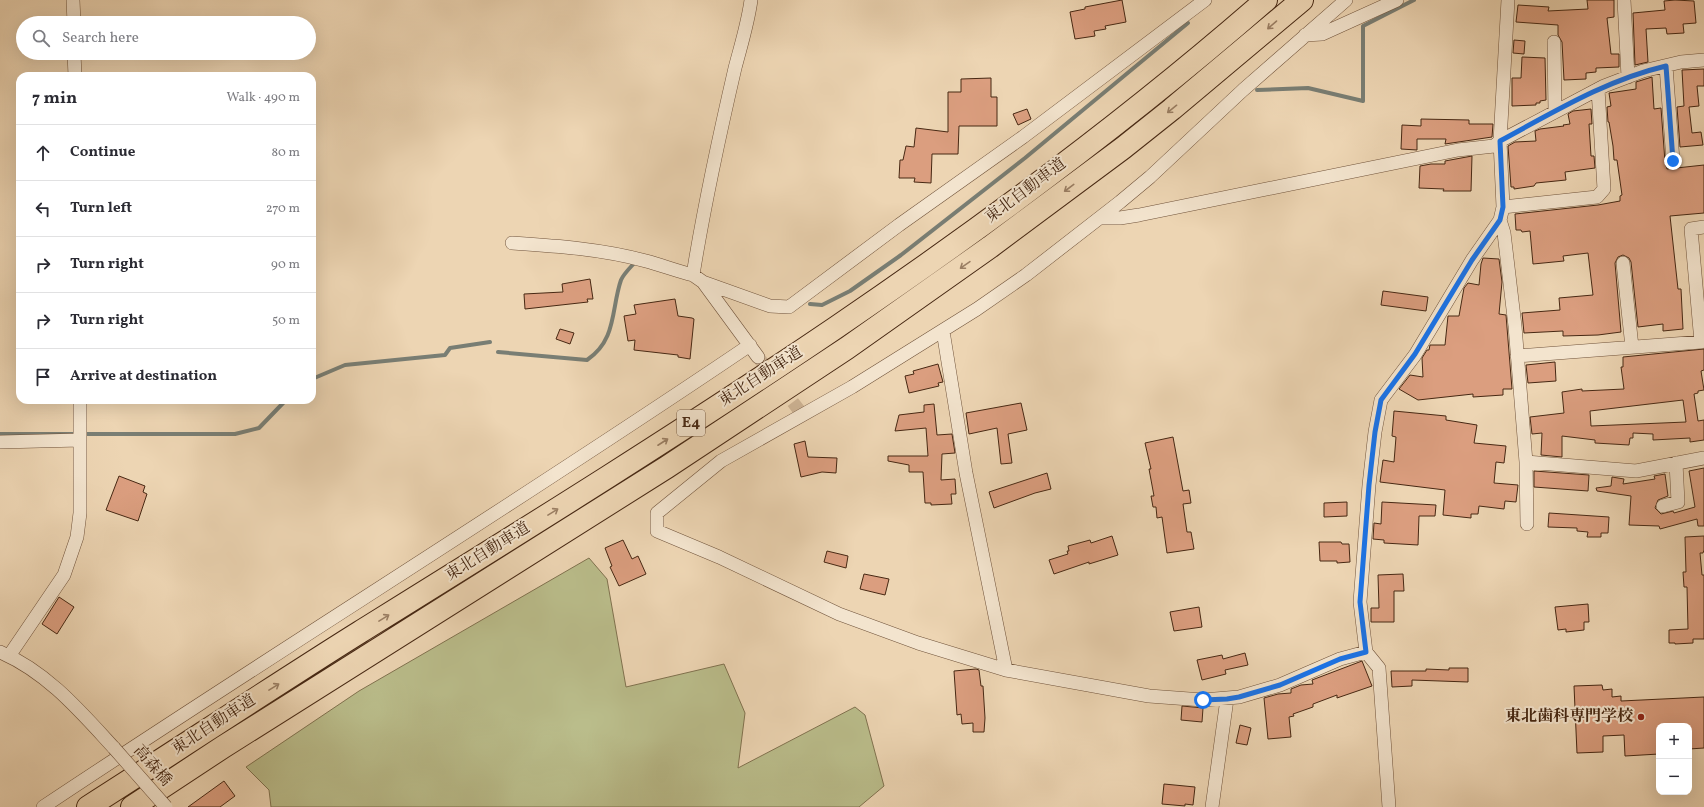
<!DOCTYPE html>
<html lang="en">
<head>
<meta charset="utf-8">
<style>
  :root { --surface:#fff; --page:#f2f2f3; --text:#2b2b33; --muted:#7c7c81; --line:#e1e1e2 }
  body { margin:0; font-family:Vollkorn,"Noto Serif JP",serif; background:var(--page); color:var(--text) }
  .controls { position:absolute; right:12px; bottom:12px; display:grid; overflow:hidden; border-radius:8px; box-shadow:0 4px 16px #0002 }
  .controls button { width:36px; height:36px; display:grid; place-items:center; padding:0; border:0; border-bottom:1px solid var(--line); background:var(--surface); color:var(--text); font:20px sans-serif }
  .stop { position:absolute; width:12px; height:12px; margin:-9px; border:3px solid #1a73e8; border-radius:50%; background:#fff }
  .stop.end { background:#1a73e8; border-color:#fff; box-shadow:0 1px 4px #0008 }
  .list { margin:0; padding:0; list-style:none }
  h2 { display:flex; justify-content:space-between; align-items:center; height:52px; margin:0; padding:0 16px; font-size:17px }
  h2 small { font-size:13px; font-weight:400; color:var(--muted) }
  .list li { display:grid; grid-template-columns:26px 1fr auto; gap:12px; align-items:center; box-sizing:border-box; height:56px; padding:0 16px; border-top:1px solid var(--line) }
  .list b { display:block; font-size:15px; white-space:nowrap }
  .list em { font-size:13px; font-style:normal; color:var(--muted) }
  .icon { flex:none; width:22px; height:22px; fill:none; stroke:currentColor; stroke-width:2; stroke-linecap:round; stroke-linejoin:round }
  .map { position:relative; flex:none; width:1704px; height:807px; overflow:hidden }
  .search { position:absolute; background:var(--surface); box-shadow:0 4px 16px #0002; left:16px; top:16px; width:300px; height:44px; display:flex; align-items:center; gap:10px; box-sizing:border-box; padding:0 14px; border-radius:22px; color:var(--muted); font-size:15px }
  .panel { position:absolute; background:var(--surface); box-shadow:0 4px 16px #0002; left:16px; top:72px; width:300px; height:332px; border-radius:12px }
  .map>svg:first-child { display:block }
  .green { fill:#babd8b; stroke:#80724f }
  .lines { fill:none; stroke-linecap:round; stroke-linejoin:round }
  .stream { stroke:#797e74; stroke-width:4 }
  .building { fill:#db9e7f; stroke:#472813; fill-rule:evenodd }
  .street-tunnel { stroke:#ccb293; stroke-width:13; stroke-dasharray:13 6; stroke-linecap:butt }
  .street-casing { stroke:#70533b; stroke-width:14 }
  .highway-casing { stroke:#472813; stroke-width:24 }
  .street { stroke:#f3e4ce; stroke-width:13 }
  .highway { stroke:#edd5b3; stroke-width:22 }
  .street-bridge-casing { stroke:#70533b; stroke-width:14; stroke-linecap:butt }
  .street-bridge { stroke:#f3e4ce; stroke-width:13 }
  .oneway { stroke:#9a7e63 }
  .route { stroke:#1a73e8; stroke-width:5 }
  .poi-dot { fill:#8f2418; stroke:#f3e4ce; stroke-width:1.5 }
  .labels { text-anchor:middle; dominant-baseline:central; stroke-width:4; stroke-linejoin:round; paint-order:stroke }
  .shield { fill:#f3e4ce; stroke:#7b604b; stroke-width:1 }
  .shield-label { font-size:15px; font-weight:bold; fill:#472813 }
  .street-label { font-size:16px; fill:#472813; stroke:#f3e4ce }
  .poi-label { font-size:16px; font-weight:bold; fill:#472813; stroke:#f3e4ce; text-anchor:end }
</style>
</head>
<body>
<div class="map">
<svg width="1704" height="807" viewBox="0 0 1704 807">
  <rect width="100%" height="100%" fill="#edd5b3"/>
  <filter id="stains"><feTurbulence type="fractalNoise" baseFrequency=".005" numOctaves="4"/><feColorMatrix values="0 0 0 0 .2 0 0 0 0 .09 0 0 0 0 .02 0 0 0 .5 -.17"/></filter>
  <radialGradient id="worn" r=".72"><stop offset=".6" stop-color="#630" stop-opacity="0"/><stop offset="1" stop-color="#630" stop-opacity=".3"/></radialGradient>
  <path class="green" d="M589 558 607 579 626 687 724 664 745 713 738 768 855 707 865 715 884 786 859 807H271L269 790 246 767 359 691Z"/>
  <g class="lines">
    <path class="stream" d="M1257 90 1308 88 1363 101V26L1414 0
      M810 304 822 305 850 291 901 255 1025 158 1188 23
      M498 352 587 360C617 340 611 309 621 280 624 273 632 266 636 261
      M312 379 345 365 445 355 450 348 490 342
      M0 434H74
      M82 434H235L259 428 286 400"/>
  </g>
  <path class="building" d="M1122 0 1126 22 1105 26 1106 29 1094 31 1095 36 1075 39 1070 12 1085 9V7Z
    M1587 0H1614V17L1607 18 1611 54H1619V67L1596 68V72L1586 73V79L1564 80 1562 42 1558 35V25L1516 22 1518 5 1549 7 1548 11 1588 9Z
    M1675 0 1694 1 1696 23 1683 24 1684 33 1667 34 1666 28 1646 29 1648 62 1635 65 1633 13 1665 10 1664 1Z
    M1514 40 1525 41 1524 54 1513 53Z
    M1522 57 1545 58 1546 100 1540 101V103H1536V105L1512 106V78H1521Z
    M1704 69V86H1697L1699 106 1689 107 1692 133 1701 132 1703 145 1680 147 1677 107 1684 106 1682 70Z
    M1652 77 1654 109 1661 108 1665 162 1667 169 1704 165V213L1670 216 1678 289H1681L1683 329 1663 331V324L1638 327 1631 262 1629 258 1623 255 1618 257 1615 263 1621 332 1598 335 1563 336V331L1524 333 1522 313 1560 310 1559 298 1593 295 1588 253 1563 256 1564 261 1533 264 1530 231 1522 232 1521 230H1516L1515 214 1598 205 1620 201V196L1622 195 1617 160H1614L1613 146 1609 122H1608L1607 107 1611 106 1609 93 1636 89V82Z
    M991 78V97H997V126H959L958 154H932L931 183 914 182 915 178H899L900 160H903L906 146 914 147 916 128 948 132V92H961V79Z
    M1027 109 1031 119 1018 125 1013 114Z
    M1591 109 1592 124H1589L1591 156H1594L1595 168 1565 172 1566 180 1536 183 1534 186 1514 189V187H1511L1508 146 1515 142 1536 141 1535 131 1540 129 1564 126 1563 125 1570 124 1568 114 1573 111Z
    M1421 119 1469 120V124H1493L1492 137 1445 144 1446 139H1417V150L1401 149 1402 125 1421 126Z
    M1472 156 1471 191H1443L1444 189 1419 188 1420 166 1431 164H1445V161Z
    M1483 258 1499 259 1502 282 1499 314 1506 315 1512 389H1503V395L1473 397V394L1418 400 1399 389 1410 375 1423 377 1422 358 1427 350H1429L1430 345H1445L1448 316H1459L1464 288 1468 283 1479 285 1481 264Z
    M590 279 593 299H587L588 302 525 309 524 294 563 292 562 284Z
    M1383 291 1428 297 1426 311 1381 305Z
    M675 299 678 316 692 318 694 319 690 359 678 357V355L634 350 635 340 628 341 624 316 636 314 634 305Z
    M560 329 574 333 570 344 556 339Z
    M1704 349V370L1701 371 1704 390 1698 391V393L1694 394 1698 421 1704 420V440L1690 442V438L1653 440V434L1633 433V438H1630L1629 445 1595 443V440L1562 436V457L1541 455 1542 433 1532 434 1530 417 1564 413 1562 392 1582 389V391L1624 389 1621 367H1623V357ZM1683 400 1686 422 1591 426 1590 411Z
    M1555 362 1556 381 1528 383 1526 365Z
    M938 364 943 382 938 383 939 386 909 393 905 376 914 374 913 371Z
    M1021 403 1027 430 1008 434 1012 463 1001 464 997 428 969 434 966 413Z
    M934 404 937 435 952 434 955 453 942 454 941 480 955 479 956 494H951L952 504 931 505V503H925L923 472H909V465L888 461V456H928L926 428 895 431 899 415 924 412V405Z
    M1394 411 1446 416V420L1477 425 1474 443 1506 446 1504 463 1496 462 1494 483 1518 485 1516 502 1505 501 1504 509 1479 506 1478 514H1471V518L1443 515 1445 490 1380 482 1383 460 1394 462 1396 437 1392 436Z
    M1173 437 1183 491 1189 490 1191 503 1183 504 1187 532H1191L1194 549 1167 553 1162 517 1157 518 1156 507H1153L1151 496H1154L1149 469H1151L1145 443Z
    M805 441 808 457 837 458 836 473 822 472 801 477 794 444Z
    M1704 468V526H1698L1697 519 1660 529 1659 526 1629 525 1631 496 1597 491 1596 488 1611 486 1612 477 1624 479 1623 484 1655 479 1654 476 1665 474 1668 496 1658 500 1655 508 1661 514 1673 511 1674 513 1695 507 1689 471Z
    M1534 471 1589 475 1588 491 1534 487Z
    M1047 473 1051 489 1035 493 994 508 989 492Z
    M119 476 145 486 143 492 147 494 138 521 106 510Z
    M1347 502V516L1324 517V503Z
    M1382 502 1436 505 1435 516H1419L1418 545 1384 543V540L1373 539 1374 523 1381 524Z
    M1549 513 1609 517 1608 533H1601V537H1587L1588 532 1577 531V528L1548 527Z
    M1112 536 1118 555 1089 564V562L1054 574 1049 560 1068 554 1067 551H1069L1068 546 1090 540 1091 543Z
    M1704 536V550L1703 553H1700L1702 575H1704V639H1693V643L1675 644V643H1669V630L1688 629 1687 587H1684L1683 572H1686L1685 537Z
    M623 540 632 559 638 556 646 574 619 586 610 567 612 566 605 548Z
    M1319 542H1341L1342 544H1349L1350 562 1337 563V561H1320Z
    M827 551 848 556 846 568 824 562Z
    M864 574 889 579 885 595 860 589Z
    M1403 574 1404 591H1394V622H1371V608H1379L1378 575Z
    M59 597 74 607 57 634 42 624Z
    M1588 604 1589 622H1584V630L1566 632V629L1558 630 1555 607Z
    M1199 607 1202 627 1174 631 1170 612Z
    M1245 653 1248 665 1225 670 1226 674 1202 680 1197 660 1222 655 1223 659Z
    M1362 661 1372 686 1337 698V695L1313 704V707L1293 714 1294 716 1289 717 1291 737 1268 739 1264 698 1278 694 1291 693V689L1301 685 1313 684 1312 680Z
    M1449 668H1468V682L1412 680V686L1392 687 1391 671H1426V669L1449 670Z
    M976 669 979 670 981 686H983L985 718 984 732H973V723L962 724 961 714 957 715 954 671Z
    M1602 685 1603 690 1612 689V697L1621 696V701L1704 697V748L1689 749V726H1659V754L1625 756 1624 735 1603 736V752L1577 753 1574 686Z
    M1182 706 1203 708 1202 722 1181 720Z
    M1240 725 1251 728 1247 745 1236 743Z
    M224 781 235 796 220 807H188Z
    M1164 784 1195 787 1193 805 1185 804V806L1162 804Z"/>
  <g class="lines">
    <path class="street-tunnel" d="M758 357 802 414"/>
    <g class="street-casing">
      <path id="street" d="M73 0 74 23
        M751 0C748 23 741 45 735 68 719 137 704 206 693 275L703 282 758 357
        M1346 0 1243 90 1150 177 1120 202 1026 275 977 309 852 387 721 461 657 513V531L719 557 839 614 918 643 1006 670 1149 696 1203 700 1239 697 1280 685 1340 659 1366 652
        M1624 0 1628 77
        M1305 35 1322 34 1397 0
        M1554 42 1555 112
        M74 53 75 76
        M1666 66 1673 161
        M1503 207 1597 197 1604 189 1598 89
        M1100 218H1120L1139 215 1458 150 1494 146 1500 141 1604 86 1643 71 1681 62 1704 60
        M1500 220 1504 233 1515 326 1526 462 1527 524
        M512 243C557 246 602 249 646 261 661 265 677 271 693 275
        M1623 263 1632 347
        M703 282 770 306 789 307 899 225 1023 137 1205 0
        M943 331 966 473 1006 670
        M1517 356 1701 342 1691 229 1704 227
        M0 442 80 440
        M1526 462 1636 471 1704 458
        M1663 506 1678 502 1676 463
        M0 652C47 672 80 711 114 748
        M9 656 64 575 77 537 80 513V400
        M43 807C277 651 517 503 750 345
        M1212 807 1227 699
        M1389 807 1379 668 1366 652 1360 602 1369 485 1375 432 1381 400 1415 355 1472 260 1500 220 1503 207 1500 141 1508 0"/>
    </g>
    <g class="highway-casing">
      <path id="highway" d="M88 807C179 749 269 689 360 632 672 438 988 243 1266 0
        M132 807 223 747 667 467 847 348 990 247 1123 148 1172 109 1302 0"/>
    </g>
    <use href="#street" class="street"/>
    <use href="#highway" class="highway"/>
    <g class="street-bridge-casing">
      <path id="street-bridge" d="M114 748 166 807"/>
    </g>
    <use href="#street-bridge" class="street-bridge"/>
  </g>
  <defs><path id="oneway-shaft" d="M-6 0H5M1.5-3L5.5 0L1.5 3" fill="none" stroke-width="1.6" stroke-linecap="round" stroke-linejoin="round"/></defs>
  <g class="oneway">
    <use href="#oneway-shaft" transform="translate(1272 25) rotate(139)"/>
    <use href="#oneway-shaft" transform="translate(1172 109) rotate(141)"/>
    <use href="#oneway-shaft" transform="translate(1069 188) rotate(143)"/>
    <use href="#oneway-shaft" transform="translate(965 265) rotate(145)"/>
    <use href="#oneway-shaft" transform="translate(663 442) rotate(-33)"/>
    <use href="#oneway-shaft" transform="translate(553 512) rotate(-32)"/>
    <use href="#oneway-shaft" transform="translate(384 618) rotate(-32)"/>
    <use href="#oneway-shaft" transform="translate(274 687) rotate(-32)"/>
  </g>
  <g class="lines">
    <path class="route" d="M1203 700 1227 699 1239 697 1280 685 1340 659 1366 652 1360 602 1369 485 1375 432 1381 400 1415 354 1472 260 1500 220 1503 207 1500 141C1554 112 1606 80 1666 66L1673 161"/>
  </g>
  <circle class="poi-dot" cx="1641" cy="717" r="4"/>
  <g class="labels">
    <rect class="shield" x="677" y="410" width="28" height="26" rx="3"/>
    <g class="shield-label">
      <text x="691" y="423">E4</text>
    </g>
    <g class="street-label">
      <text transform="translate(1026 191) rotate(-37)">東北自動車道</text>
      <text transform="translate(761 377) rotate(-33)">東北自動車道</text>
      <text transform="translate(488 552) rotate(-32)">東北自動車道</text>
      <text transform="translate(214 725) rotate(-33)">東北自動車道</text>
      <text transform="translate(152 766) rotate(49)">高森橋</text>
    </g>
    <g class="poi-label">
      <text x="1633" y="717">東北歯科専門学校</text>
    </g>
  </g>
  <rect width="100%" height="100%" filter="url(#stains)"/>
  <rect width="100%" height="100%" fill="url(#worn)"/>
</svg>
<div class="controls">
<button>+</button>
<button>−</button>
</div>
<div class="stop" style="left:1203px;top:700px"></div>
<div class="stop end" style="left:1673px;top:161px"></div>
<div class="search"><svg class="icon" aria-label="search" viewBox="0 0 24 24"><circle cx="10" cy="10" r="6"/><path d="M15 15l6 6"/></svg>Search here</div>
<section class="panel">
<h2>7 min<small>Walk · 490 m</small></h2>
<ul class="list">
<li><svg class="icon" aria-label="ahead" viewBox="0 0 24 24"><path d="M12 20V5M6 11l6-6 6 6"/></svg><div><b>Continue</b></div><em>80 m</em></li>
<li><svg class="icon" aria-label="left" viewBox="0 0 24 24"><path d="M17 20v-9H6M10 6l-5 5 5 5"/></svg><div><b>Turn left</b></div><em>270 m</em></li>
<li><svg class="icon" aria-label="right" viewBox="0 0 24 24"><path d="M7 20v-9h11M14 6l5 5-5 5"/></svg><div><b>Turn right</b></div><em>90 m</em></li>
<li><svg class="icon" aria-label="right" viewBox="0 0 24 24"><path d="M7 20v-9h11M14 6l5 5-5 5"/></svg><div><b>Turn right</b></div><em>50 m</em></li>
<li><svg class="icon" aria-label="arrive" viewBox="0 0 24 24"><path d="M6 21V4h12l-3 4 3 4H6"/></svg><div><b>Arrive at destination</b></div></li>
</ul>
</section>
</div>
</body>
</html>
